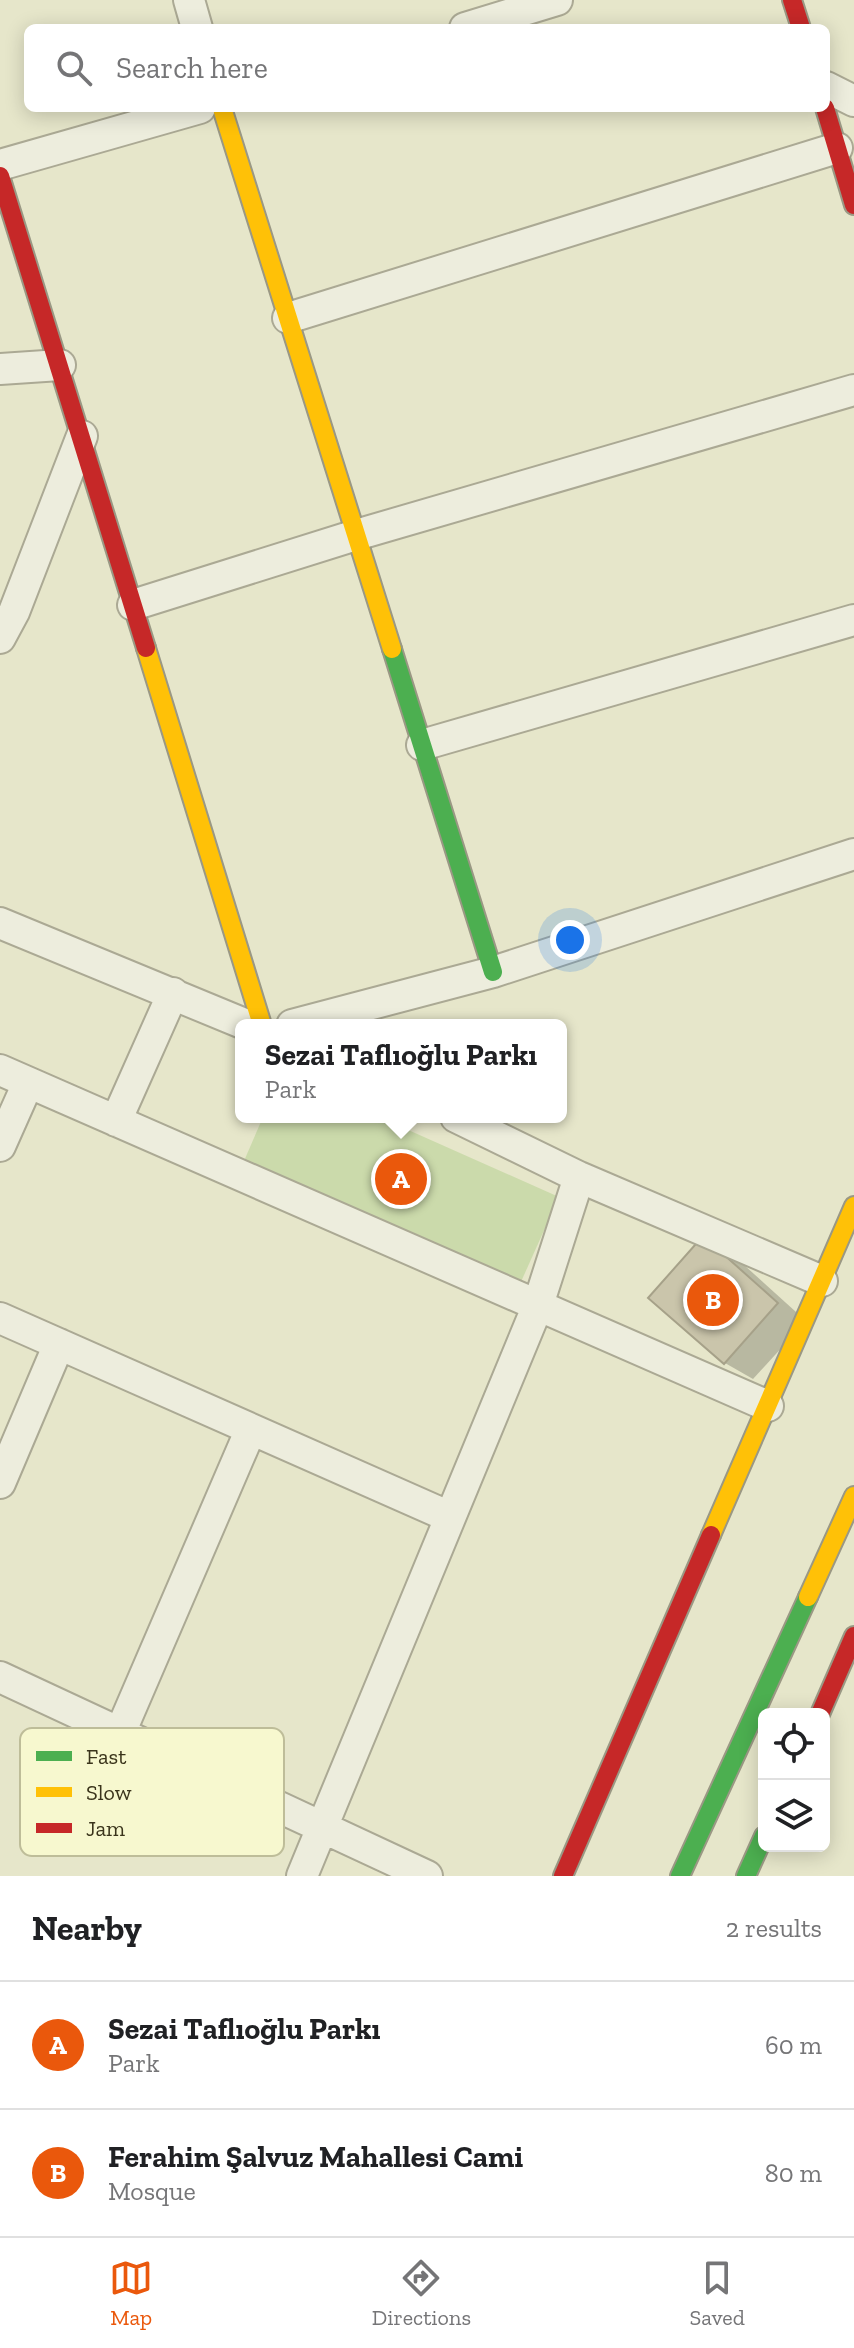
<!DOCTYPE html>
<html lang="en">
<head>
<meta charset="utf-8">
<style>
  :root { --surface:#fff; --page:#f2f2f2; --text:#202124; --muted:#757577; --line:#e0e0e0; --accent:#ea580c }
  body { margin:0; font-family:"Zilla Slab",serif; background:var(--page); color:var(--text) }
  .controls { position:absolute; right:24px; bottom:24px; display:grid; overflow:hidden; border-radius:12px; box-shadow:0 4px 20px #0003 }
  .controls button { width:72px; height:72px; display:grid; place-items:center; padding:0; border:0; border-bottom:2px solid var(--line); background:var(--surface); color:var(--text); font:40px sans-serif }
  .you { position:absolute; left:570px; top:940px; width:28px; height:28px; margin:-20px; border:6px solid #fff; border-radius:50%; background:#1a73e8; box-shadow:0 0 0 12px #1a73e833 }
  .badge { display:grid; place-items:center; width:52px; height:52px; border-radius:50%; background:var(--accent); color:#fff; font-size:26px; font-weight:700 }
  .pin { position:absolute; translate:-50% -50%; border:4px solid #fff; box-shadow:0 2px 8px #0006 }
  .popup { position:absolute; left:235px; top:1019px; width:332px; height:104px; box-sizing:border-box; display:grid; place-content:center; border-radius:12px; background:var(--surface); filter:drop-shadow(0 2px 6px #0005); font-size:26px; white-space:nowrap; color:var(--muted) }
  .popup b { font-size:30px; color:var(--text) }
  .popup::after { content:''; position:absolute; left:50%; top:100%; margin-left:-16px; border:16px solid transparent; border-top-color:var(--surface) }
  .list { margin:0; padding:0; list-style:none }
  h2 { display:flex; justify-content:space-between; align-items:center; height:104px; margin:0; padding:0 32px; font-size:34px }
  h2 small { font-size:26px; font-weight:400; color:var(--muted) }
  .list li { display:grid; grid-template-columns:52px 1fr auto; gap:24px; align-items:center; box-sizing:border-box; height:128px; padding:0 32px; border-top:2px solid var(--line) }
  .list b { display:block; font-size:30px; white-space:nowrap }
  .list p { margin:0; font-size:26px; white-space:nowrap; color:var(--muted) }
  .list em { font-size:26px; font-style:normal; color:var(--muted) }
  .icon { flex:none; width:44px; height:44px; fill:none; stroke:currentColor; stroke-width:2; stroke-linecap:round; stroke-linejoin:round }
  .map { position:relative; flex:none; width:854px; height:1876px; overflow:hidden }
  .search { position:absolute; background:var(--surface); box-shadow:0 4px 20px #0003; left:24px; right:24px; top:24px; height:88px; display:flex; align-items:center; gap:20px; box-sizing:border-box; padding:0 28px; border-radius:12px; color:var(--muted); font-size:30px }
  .sheet { height:360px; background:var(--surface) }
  nav { display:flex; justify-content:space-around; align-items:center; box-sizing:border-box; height:112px; border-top:2px solid var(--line); background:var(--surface); font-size:22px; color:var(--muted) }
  nav a { display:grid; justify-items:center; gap:4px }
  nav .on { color:var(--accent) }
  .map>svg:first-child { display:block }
  .green { fill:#cbdaab }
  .shadow { fill:#0003 }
  .building { fill:#cac5ab; stroke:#a6a189; stroke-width:2 }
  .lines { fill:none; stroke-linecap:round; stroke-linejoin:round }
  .street-casing { stroke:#aba994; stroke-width:34 }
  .fast-casing { stroke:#9a9884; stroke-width:22 }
  .slow-casing { stroke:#9a9884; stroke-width:22 }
  .jam-casing { stroke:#9a9884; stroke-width:22 }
  .street { stroke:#ededdd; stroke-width:30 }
  .fast { stroke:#4caf50; stroke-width:18 }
  .slow { stroke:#ffc107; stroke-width:18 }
  .jam { stroke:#c62828; stroke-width:18 }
  .key { fill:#f7f8cf; stroke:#bebd99; stroke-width:2 }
  .key-label { font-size:22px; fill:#3a341b }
</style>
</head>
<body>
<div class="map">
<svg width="854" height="1876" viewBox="0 0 854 1876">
  <rect width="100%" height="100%" fill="#e6e6ca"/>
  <path class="green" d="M263 1117H379L559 1197 520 1284 244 1161Z"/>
  <path class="shadow" d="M704 1238 733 1255 806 1321 753 1379 725 1363Z"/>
  <path class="building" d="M703 1236 778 1303 724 1364 648 1298Z"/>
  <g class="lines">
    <g class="street-casing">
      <path id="street" d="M189 0 197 28
        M465 28 557 0
        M826 87 854 101
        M0 165 200 108
        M288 318 837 148
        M0 369 60 365
        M133 605 356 535 854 390
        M0 638 14 612 82 436
        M422 745 854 620
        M0 923 247 1025
        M292 1025 493 972 854 854
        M0 1070 768 1406
        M456 1117 579 1177 822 1281
        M116 1121 173 993
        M0 1146 28 1083
        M0 1318 450 1517
        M0 1483 59 1344
        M0 1677 427 1876
        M120 1733 251 1429
        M302 1876 538 1305 579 1177"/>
    </g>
    <g class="fast-casing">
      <path id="fast" d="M392 649 493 972
        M680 1876 808 1597
        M746 1876 764 1836"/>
    </g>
    <g class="slow-casing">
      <path id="slow" d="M222 108 392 649
        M146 648 262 1025
        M711 1535 854 1206
        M808 1597 854 1496"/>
    </g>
    <g class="jam-casing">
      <path id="jam" d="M792 0 801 28
        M825 108 854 205
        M0 176 146 648
        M820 1714 854 1636
        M563 1876 711 1535"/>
    </g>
    <use href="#street" class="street"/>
    <use href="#fast" class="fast"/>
    <use href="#slow" class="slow"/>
    <use href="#jam" class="jam"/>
  </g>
  <rect x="20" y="1728" width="264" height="128" rx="12" class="key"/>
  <rect x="36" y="1751" width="36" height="10" fill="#4caf50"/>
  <rect x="36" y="1787" width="36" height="10" fill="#ffc107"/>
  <rect x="36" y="1823" width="36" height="10" fill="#c62828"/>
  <g class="key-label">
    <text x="86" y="1764">Fast</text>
    <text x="86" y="1800">Slow</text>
    <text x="86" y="1836">Jam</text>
  </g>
</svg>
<div class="controls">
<button><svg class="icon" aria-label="locate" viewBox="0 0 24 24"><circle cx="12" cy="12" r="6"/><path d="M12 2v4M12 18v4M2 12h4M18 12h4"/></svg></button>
<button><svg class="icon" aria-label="layers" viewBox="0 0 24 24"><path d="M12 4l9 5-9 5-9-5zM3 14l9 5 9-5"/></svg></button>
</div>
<div class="you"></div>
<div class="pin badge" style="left:401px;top:1179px">A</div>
<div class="popup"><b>Sezai Taflıoğlu Parkı</b>Park</div>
<div class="pin badge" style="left:713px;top:1300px">B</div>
<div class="search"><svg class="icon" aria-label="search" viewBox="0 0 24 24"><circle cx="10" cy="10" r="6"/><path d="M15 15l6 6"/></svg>Search here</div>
</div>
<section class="sheet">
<h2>Nearby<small>2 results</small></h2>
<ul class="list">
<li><span class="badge">A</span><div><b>Sezai Taflıoğlu Parkı</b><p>Park</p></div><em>60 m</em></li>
<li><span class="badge">B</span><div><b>Ferahim Şalvuz Mahallesi Cami</b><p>Mosque</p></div><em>80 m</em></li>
</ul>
</section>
<nav>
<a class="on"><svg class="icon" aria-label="map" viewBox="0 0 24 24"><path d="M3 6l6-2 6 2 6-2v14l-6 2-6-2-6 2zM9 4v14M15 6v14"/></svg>Map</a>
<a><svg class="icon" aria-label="directions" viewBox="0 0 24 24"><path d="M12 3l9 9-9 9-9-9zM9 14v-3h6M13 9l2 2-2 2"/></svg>Directions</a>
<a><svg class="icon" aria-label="saved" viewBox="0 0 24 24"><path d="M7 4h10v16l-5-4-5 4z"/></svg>Saved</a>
</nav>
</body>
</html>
